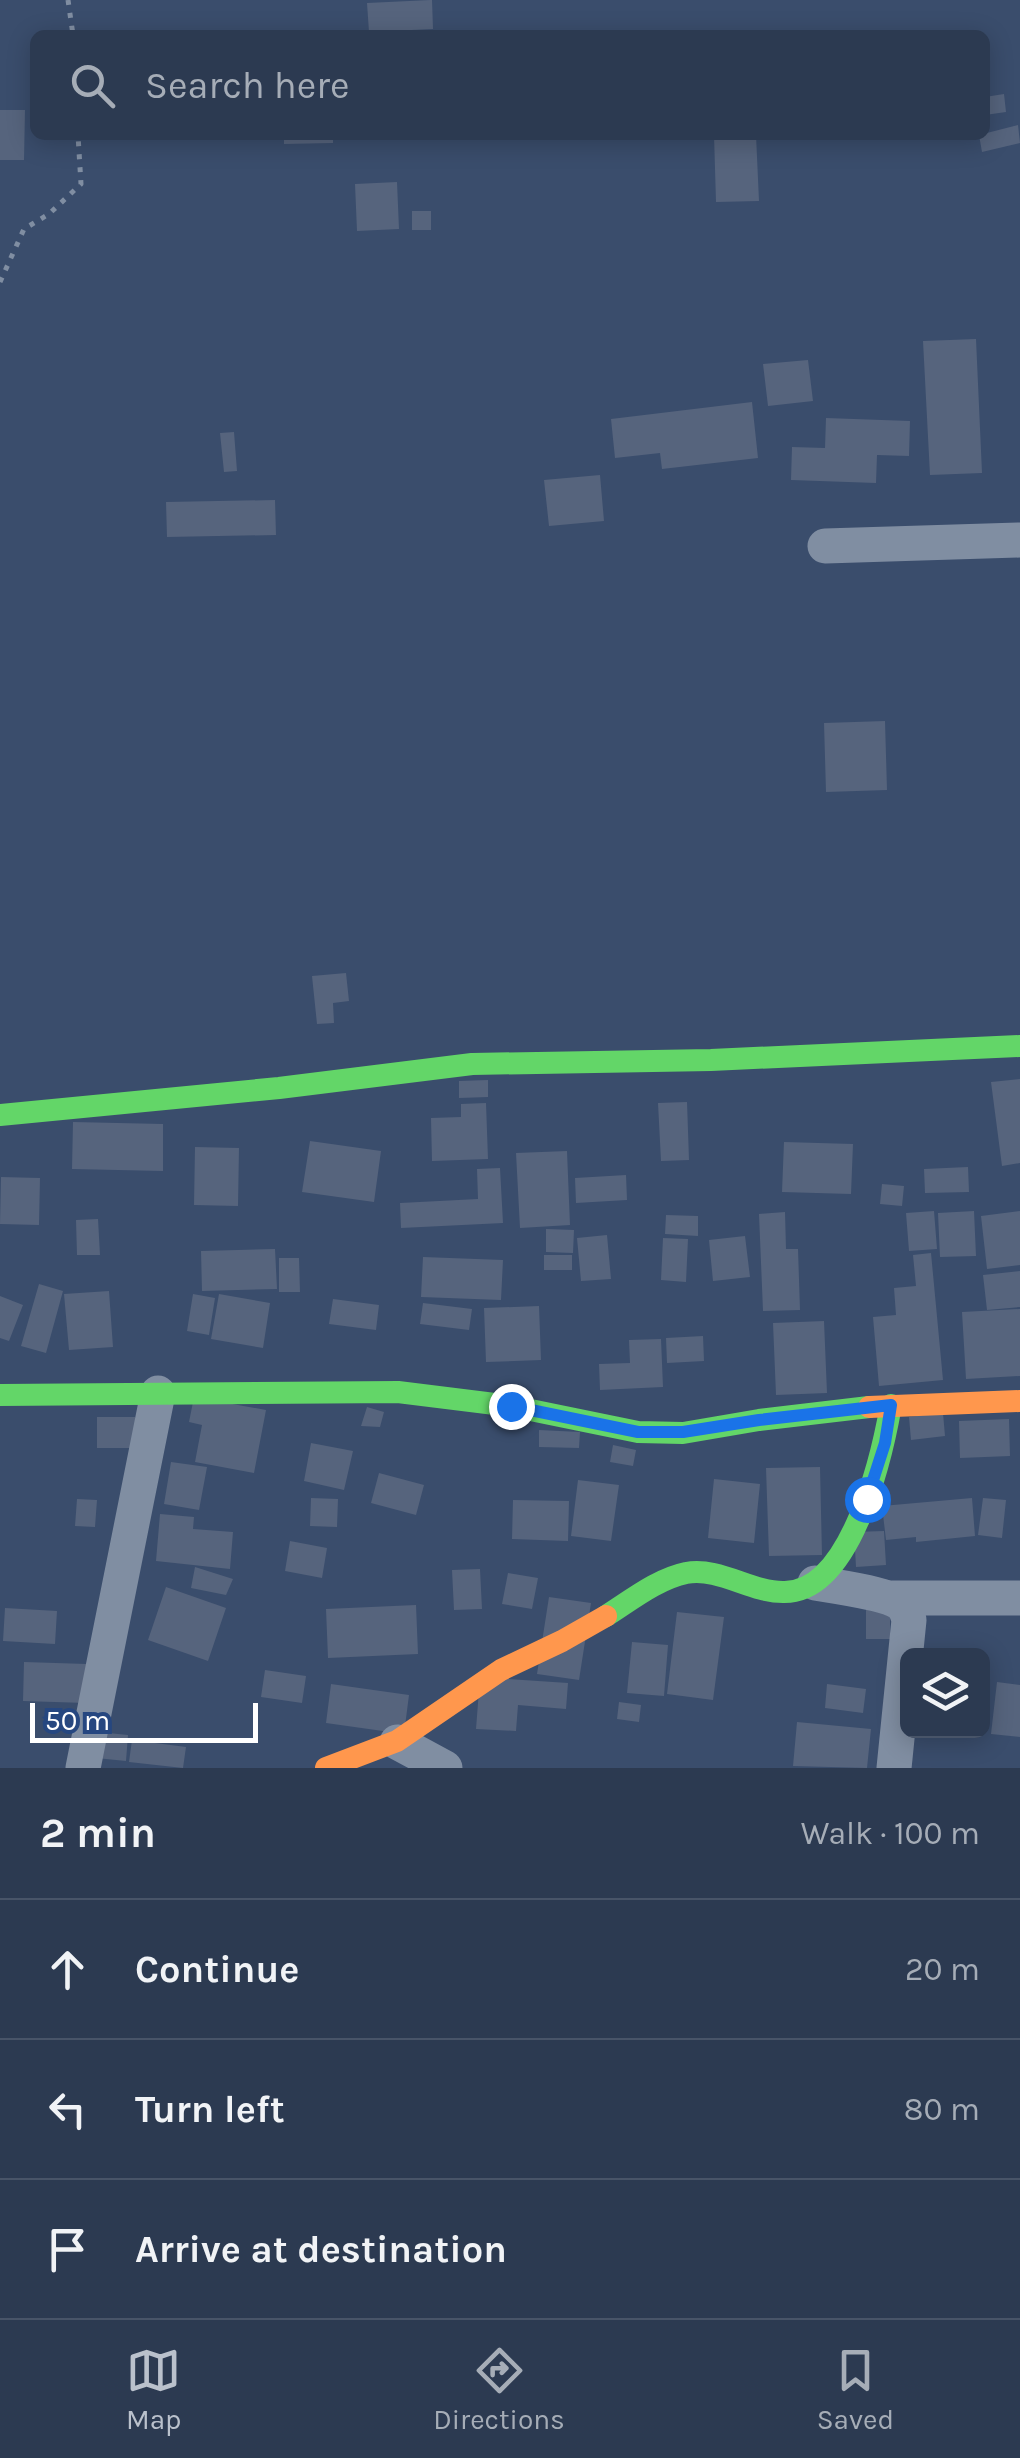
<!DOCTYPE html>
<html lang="en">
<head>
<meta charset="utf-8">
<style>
  :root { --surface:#2c3a51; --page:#38455b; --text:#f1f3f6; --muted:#a6adb7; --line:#485468; --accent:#bac1cc }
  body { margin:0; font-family:Karla,sans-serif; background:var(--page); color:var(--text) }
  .controls { position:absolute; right:30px; bottom:30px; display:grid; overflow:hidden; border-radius:15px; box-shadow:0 5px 25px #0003 }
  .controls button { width:90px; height:90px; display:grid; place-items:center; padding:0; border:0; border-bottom:2px solid var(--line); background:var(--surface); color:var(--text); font:50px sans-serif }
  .scale { position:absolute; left:30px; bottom:25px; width:228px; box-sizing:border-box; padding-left:10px; border:5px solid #fff; border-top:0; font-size:28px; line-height:35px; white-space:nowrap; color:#fff; -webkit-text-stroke:8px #264780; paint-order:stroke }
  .stop { position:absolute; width:30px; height:30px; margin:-22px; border:8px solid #1a73e8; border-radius:50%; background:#fff }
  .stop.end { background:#1a73e8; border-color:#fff; box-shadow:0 2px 10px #0008 }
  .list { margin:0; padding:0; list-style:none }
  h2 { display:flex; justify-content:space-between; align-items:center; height:130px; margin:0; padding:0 40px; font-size:42px }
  h2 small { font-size:32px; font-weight:400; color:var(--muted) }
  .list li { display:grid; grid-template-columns:65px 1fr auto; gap:30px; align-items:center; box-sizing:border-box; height:140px; padding:0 40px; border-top:2px solid var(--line) }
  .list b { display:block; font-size:38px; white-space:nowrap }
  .list em { font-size:32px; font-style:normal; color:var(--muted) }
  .icon { flex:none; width:55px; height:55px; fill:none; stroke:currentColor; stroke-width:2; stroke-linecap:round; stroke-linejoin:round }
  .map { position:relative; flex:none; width:1020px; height:1768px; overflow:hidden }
  .search { position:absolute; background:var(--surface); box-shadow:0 5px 25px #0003; left:30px; right:30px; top:30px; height:110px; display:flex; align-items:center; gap:25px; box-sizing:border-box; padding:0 35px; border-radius:15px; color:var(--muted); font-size:38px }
  .sheet { height:550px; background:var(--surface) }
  nav { display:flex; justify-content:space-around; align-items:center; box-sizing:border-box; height:140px; border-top:2px solid var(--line); background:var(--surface); font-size:28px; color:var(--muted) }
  nav a { display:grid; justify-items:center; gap:5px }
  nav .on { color:var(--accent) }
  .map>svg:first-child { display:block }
  .building { fill:#56647d }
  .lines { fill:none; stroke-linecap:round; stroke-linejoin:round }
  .path { stroke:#808ea2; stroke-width:5; stroke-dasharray:5 8; stroke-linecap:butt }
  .street { stroke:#808ea2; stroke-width:35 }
  .fast { stroke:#63d668; stroke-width:22 }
  .slow { stroke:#ff974d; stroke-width:22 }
  .route { stroke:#1a73e8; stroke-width:12 }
</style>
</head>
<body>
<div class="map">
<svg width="1020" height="1768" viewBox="0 0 1020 1768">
  <rect width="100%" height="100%" fill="#3a4d6c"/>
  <path class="building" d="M430 0H432L433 29 369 32 367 3Z
    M1004 94 1006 112 985 115V97Z
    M0 110H25L24 160H0Z
    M1018 125 1020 143 982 152 979 135Z
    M284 135H333V143L284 144Z
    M714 135H756L759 201 716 202Z
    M397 182 399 229 357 231 355 184Z
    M412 211H431V230H412Z
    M976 339 982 473 930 475 923 341Z
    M808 360 813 401 768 406 763 364Z
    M752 402 758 458 662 469 660 453 615 458 611 419Z
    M826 418 910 421 909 456 877 455 876 483 791 480 792 447 825 448Z
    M234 432 237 471 224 472 220 433Z
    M600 475 604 521 549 526 544 480Z
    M275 500 276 535 167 537 166 502Z
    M885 721 887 790 826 792 824 723Z
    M346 973 349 1001 333 1003 334 1023 317 1024 312 976Z
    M1020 1079V1163L1002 1166 991 1082Z
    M488 1080V1097L459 1098V1081Z
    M687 1102 689 1160 661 1161 658 1103Z
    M486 1103 488 1159 432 1161 431 1118 461 1117V1104Z
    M73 1122 163 1124V1171L72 1169Z
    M310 1141 381 1151 374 1202 302 1192Z
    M784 1142 853 1144 851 1194 782 1192Z
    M195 1147 239 1148 238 1206 194 1205Z
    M567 1151 570 1225 520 1228 516 1153Z
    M968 1167 969 1192 925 1193 924 1169Z
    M500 1168 503 1223 401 1228 400 1203 478 1199 477 1169Z
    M626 1175 627 1200 576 1203 575 1178Z
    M1 1177 40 1178 39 1225 0 1224Z
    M882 1184 904 1186 902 1206 880 1204Z
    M934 1211 937 1249 909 1251 906 1213Z
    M974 1211 976 1256 940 1257 938 1213Z
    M1020 1211V1265L987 1269 981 1216Z
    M785 1212 786 1249H798L800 1310 763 1311 759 1214Z
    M666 1215 698 1216V1236L665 1234Z
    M98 1219 100 1255H77L76 1220Z
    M546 1229 574 1230 573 1253 546 1252Z
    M607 1235 611 1279 581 1281 577 1238Z
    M745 1236 750 1277 713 1281 709 1240Z
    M663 1238 688 1239 686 1282 661 1280Z
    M275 1249 277 1289 202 1291 201 1251Z
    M931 1253 943 1380 879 1386 873 1317 896 1315 894 1288 916 1286 913 1255Z
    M544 1255H572V1270H544Z
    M423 1257 503 1260 501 1300 421 1297Z
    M279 1258H299L300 1292H279Z
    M1020 1271V1307L987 1310 983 1275Z
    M39 1284 63 1291 46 1353 21 1346Z
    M109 1291 113 1347 69 1350 64 1294Z
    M193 1294 215 1298 209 1335 187 1331Z
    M219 1294 270 1303 263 1348 211 1339Z
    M0 1296 23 1305 9 1341 0 1338Z
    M333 1299 379 1305 376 1330 329 1324Z
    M423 1303 472 1309 469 1330 420 1324Z
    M539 1306 541 1360 486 1362 484 1308Z
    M1020 1309V1376L966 1379 962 1312Z
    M824 1321 827 1393 776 1395 773 1323Z
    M703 1336 704 1361 667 1363 666 1338Z
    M661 1339 663 1387 600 1390 599 1364 630 1363 629 1340Z
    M194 1397 266 1410 254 1473 195 1462 202 1425 189 1422Z
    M367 1407 384 1412 380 1427 361 1426Z
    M943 1413 945 1436 911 1440 909 1417Z
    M97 1417H135V1448H97Z
    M1009 1419 1010 1456 960 1458 959 1421Z
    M539 1430 580 1432 579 1448 539 1447Z
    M311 1443 353 1451 344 1490 304 1481Z
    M613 1445 636 1450 633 1466 610 1462Z
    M171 1462 207 1467 199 1510 164 1504Z
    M820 1467 822 1555 769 1556 766 1468Z
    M379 1473 424 1485 416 1515 371 1503Z
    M714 1479 760 1484 754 1543 708 1538Z
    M578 1480 619 1485 611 1541 571 1536Z
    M311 1498 338 1499 337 1527 310 1526Z
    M972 1498 975 1536 916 1542V1537L886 1540 882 1506Z
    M983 1498 1006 1500 1002 1538 978 1535Z
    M77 1499 97 1500 95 1527 75 1526Z
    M513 1500 569 1501 568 1541 512 1539Z
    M160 1514 194 1517 193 1529 233 1532 230 1569 156 1561Z
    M884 1531 886 1565 856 1567 854 1532Z
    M290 1541 327 1548 322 1578 285 1571Z
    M195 1567 233 1579 226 1595 191 1588Z
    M480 1569 482 1609 454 1610 452 1570Z
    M508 1573 538 1578 532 1609 502 1604Z
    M166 1587 226 1608 208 1661 148 1640Z
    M549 1597 591 1603 579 1680 537 1674Z
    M416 1605 418 1654 328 1658 326 1609Z
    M5 1608 57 1611 55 1644 3 1641Z
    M866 1609H890V1639H866Z
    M677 1612 724 1617 713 1700 667 1694Z
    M632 1642 668 1645 664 1696 627 1693Z
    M24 1662 87 1664 86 1703 23 1701Z
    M265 1670 306 1676 302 1703 261 1697Z
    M480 1677 568 1683 566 1709 518 1705 516 1731 476 1729Z
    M997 1682 1020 1685V1737L991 1734Z
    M331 1684 409 1695 404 1734 326 1723Z
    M827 1684 866 1689 863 1713 825 1708Z
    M619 1702 641 1705 639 1722 617 1719Z
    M797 1722 871 1729 867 1768 793 1766Z
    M98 1732 128 1735 126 1761 96 1758Z
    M132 1740 186 1747 183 1768 129 1762Z"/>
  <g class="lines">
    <path class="path" d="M68 0 73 35
      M0 282 24 229 49 214 81 184 78 135"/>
    <path class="street" d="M825 546 1020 540
      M815 1583C833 1586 891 1594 902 1605 907 1610 907 1614 909 1620L894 1768
      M892 1598H1020
      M397 1742 445 1768
      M83 1768 158 1393"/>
    <path class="fast" d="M0 1115 279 1088 472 1064 711 1060 1020 1046
      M0 1395 398 1392 511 1406 638 1432 683 1433 759 1420 869 1407
      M606 1616C630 1601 657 1579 686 1573 720 1567 750 1592 783 1592 851 1594 882 1456 891 1405"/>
    <path class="slow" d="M869 1407 1020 1401
      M326 1768 397 1741 501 1670 562 1641 606 1616"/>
  </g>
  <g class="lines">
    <path class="route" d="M511 1406 638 1432H683L759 1420 891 1405 885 1443 867 1499"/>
  </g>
</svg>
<div class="controls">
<button><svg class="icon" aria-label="layers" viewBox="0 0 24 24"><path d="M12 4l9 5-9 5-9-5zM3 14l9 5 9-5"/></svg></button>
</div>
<div class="scale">50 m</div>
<div class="stop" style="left:867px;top:1499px"></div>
<div class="stop end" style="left:511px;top:1406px"></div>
<div class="search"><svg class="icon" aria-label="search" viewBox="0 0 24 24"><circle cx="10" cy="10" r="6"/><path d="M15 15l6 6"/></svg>Search here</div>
</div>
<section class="sheet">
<h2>2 min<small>Walk · 100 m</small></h2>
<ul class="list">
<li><svg class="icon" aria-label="ahead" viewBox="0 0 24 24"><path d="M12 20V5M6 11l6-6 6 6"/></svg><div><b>Continue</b></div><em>20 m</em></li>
<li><svg class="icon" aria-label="left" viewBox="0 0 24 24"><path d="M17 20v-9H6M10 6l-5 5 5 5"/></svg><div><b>Turn left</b></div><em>80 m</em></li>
<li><svg class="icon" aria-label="arrive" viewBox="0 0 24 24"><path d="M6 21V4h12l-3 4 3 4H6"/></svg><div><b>Arrive at destination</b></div></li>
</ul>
</section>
<nav>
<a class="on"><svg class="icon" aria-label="map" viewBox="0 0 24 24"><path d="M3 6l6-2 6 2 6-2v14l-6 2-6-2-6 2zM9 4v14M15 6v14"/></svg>Map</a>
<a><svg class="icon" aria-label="directions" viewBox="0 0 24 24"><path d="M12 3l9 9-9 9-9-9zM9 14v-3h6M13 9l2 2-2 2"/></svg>Directions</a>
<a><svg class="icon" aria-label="saved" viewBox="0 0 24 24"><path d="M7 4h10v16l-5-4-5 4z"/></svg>Saved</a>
</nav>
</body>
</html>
